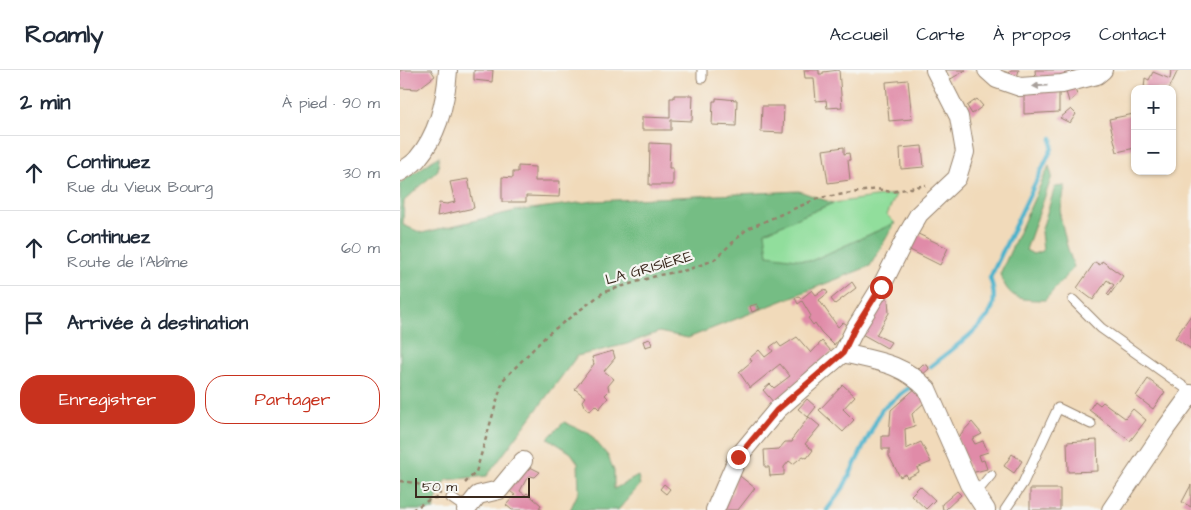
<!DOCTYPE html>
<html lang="fr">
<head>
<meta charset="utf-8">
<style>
  :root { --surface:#fff; --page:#f2f2f3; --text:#1f2937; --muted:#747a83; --line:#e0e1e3; --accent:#c8321e }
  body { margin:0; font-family:"Architects Daughter",sans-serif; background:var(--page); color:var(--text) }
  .controls { position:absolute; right:15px; top:15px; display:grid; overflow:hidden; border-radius:10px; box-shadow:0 1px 4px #0004 }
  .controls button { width:45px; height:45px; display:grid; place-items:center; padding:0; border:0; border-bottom:1px solid var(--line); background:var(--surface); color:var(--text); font:25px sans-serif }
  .scale { position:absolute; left:15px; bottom:12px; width:115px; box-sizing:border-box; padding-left:5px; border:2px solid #3b2a1e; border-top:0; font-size:14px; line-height:18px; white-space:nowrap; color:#3b2a1e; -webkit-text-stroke:4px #f6f6f2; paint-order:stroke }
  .stop { position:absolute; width:15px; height:15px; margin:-11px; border:4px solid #c8321e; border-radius:50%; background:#fff }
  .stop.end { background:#c8321e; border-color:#fff; box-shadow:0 1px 5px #0008 }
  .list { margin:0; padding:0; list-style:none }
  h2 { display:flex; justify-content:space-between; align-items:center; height:65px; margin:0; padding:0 20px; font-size:21px }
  h2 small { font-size:16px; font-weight:400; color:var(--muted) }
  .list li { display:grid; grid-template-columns:32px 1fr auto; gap:15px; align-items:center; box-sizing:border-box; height:75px; padding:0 20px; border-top:1px solid var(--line) }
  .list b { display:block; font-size:19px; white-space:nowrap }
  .list p { margin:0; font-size:16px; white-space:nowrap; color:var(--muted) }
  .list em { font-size:16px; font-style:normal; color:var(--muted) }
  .actions { display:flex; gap:10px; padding:15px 20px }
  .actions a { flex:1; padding:11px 0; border:1px solid var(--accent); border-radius:20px; text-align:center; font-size:18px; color:var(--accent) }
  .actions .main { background:var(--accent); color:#fff }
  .icon { flex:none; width:28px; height:28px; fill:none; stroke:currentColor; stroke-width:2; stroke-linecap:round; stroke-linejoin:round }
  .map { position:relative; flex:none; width:791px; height:440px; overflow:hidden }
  header { display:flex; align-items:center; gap:30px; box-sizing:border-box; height:70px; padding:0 25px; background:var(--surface); border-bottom:1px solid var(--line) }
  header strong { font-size:24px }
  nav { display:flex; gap:28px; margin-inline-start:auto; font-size:18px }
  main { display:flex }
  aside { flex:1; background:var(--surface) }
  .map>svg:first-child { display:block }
  .green { fill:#91de9c; stroke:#66845d }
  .forest { fill:#74bd84; stroke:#587451 }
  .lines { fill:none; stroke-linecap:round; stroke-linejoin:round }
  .stream { stroke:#4cb2cb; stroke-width:4.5 }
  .building { fill:#e08ba8 }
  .lane-casing { stroke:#96826c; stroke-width:11 }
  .street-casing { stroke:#96826c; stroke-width:20 }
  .path { stroke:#96826c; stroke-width:2.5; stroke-dasharray:4 4; stroke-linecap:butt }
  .lane { stroke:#fff; stroke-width:9 }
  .street { stroke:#fff; stroke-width:18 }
  .oneway { fill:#a79f9a }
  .route { stroke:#c8321e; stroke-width:6 }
  .labels { text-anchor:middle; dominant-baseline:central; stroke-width:4.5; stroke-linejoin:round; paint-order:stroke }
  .street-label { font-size:15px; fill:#3b2a1e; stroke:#f6f6f2 }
</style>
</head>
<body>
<header>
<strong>Roamly</strong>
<nav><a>Accueil</a><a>Carte</a><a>À propos</a><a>Contact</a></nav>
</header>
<main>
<aside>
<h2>2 min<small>À pied · 90 m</small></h2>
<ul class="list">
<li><svg class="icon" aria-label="ahead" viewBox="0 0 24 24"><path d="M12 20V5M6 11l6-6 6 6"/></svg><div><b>Continuez</b><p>Rue du Vieux Bourg</p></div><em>30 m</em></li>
<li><svg class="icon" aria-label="ahead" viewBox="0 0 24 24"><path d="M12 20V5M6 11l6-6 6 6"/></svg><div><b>Continuez</b><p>Route de l'Abîme</p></div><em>60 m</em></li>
<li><svg class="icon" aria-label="arrive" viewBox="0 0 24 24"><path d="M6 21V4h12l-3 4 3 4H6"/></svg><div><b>Arrivée à destination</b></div></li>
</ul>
<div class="actions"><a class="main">Enregistrer</a><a>Partager</a></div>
</aside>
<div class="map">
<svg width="791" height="440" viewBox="0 0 791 440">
  <rect width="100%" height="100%" fill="#f6f6f2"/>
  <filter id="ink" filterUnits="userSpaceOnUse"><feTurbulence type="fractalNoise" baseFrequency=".02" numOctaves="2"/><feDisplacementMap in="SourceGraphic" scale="10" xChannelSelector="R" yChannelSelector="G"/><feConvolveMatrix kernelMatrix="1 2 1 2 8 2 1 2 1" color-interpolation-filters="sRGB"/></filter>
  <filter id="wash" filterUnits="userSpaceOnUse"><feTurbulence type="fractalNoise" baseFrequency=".0096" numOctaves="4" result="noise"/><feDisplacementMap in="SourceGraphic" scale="20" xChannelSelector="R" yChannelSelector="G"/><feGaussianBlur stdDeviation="1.12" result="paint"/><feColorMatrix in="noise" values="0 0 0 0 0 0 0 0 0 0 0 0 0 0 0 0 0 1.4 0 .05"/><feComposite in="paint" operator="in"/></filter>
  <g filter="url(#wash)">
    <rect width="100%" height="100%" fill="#f1daba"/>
    <path class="green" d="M496 124 487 145 495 153 411 191 368 186 364 162 433 133Z"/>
    <path class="forest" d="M39 86 38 100 4 131 3 155 22 163 115 141 194 131 399 121 433 133 365 162 368 185 411 191 495 153 470 196 288 268 259 262 227 274 177 286 87 406 47 410 41 416 34 438 35 440H0V113Z
      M649 96 652 106 626 180 633 184 643 181 641 162 655 117 665 116 660 145 667 176 674 197 645 230C620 230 609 230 600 204Z
      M164 352 190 364 208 386 214 401V419L238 406 240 415 218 440H170L179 421 178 393 171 383 148 368Z"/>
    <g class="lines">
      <path class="stream" d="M531 296C547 283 580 260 590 243 596 232 594 219 590 208L652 78V68
        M427 440 443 418 482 339 514 314"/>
    </g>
    <g id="blocks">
      <path class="building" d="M0 0H31L35 6 18 19 0 18Z
        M74 0H93L92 12 74 10Z
        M404 0H419V4H423V2L439 0 442 37 427 38 426 30 416 31 414 8H405Z
        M545 0H566L549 10Z
        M611 0H619L617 7 609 3Z
        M635 0H691L636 11Z
        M771 0H778L769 19H744L745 8 749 10 753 2 770 9Z
        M508 10 512 49 489 51 486 12Z
        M674 16 677 25 669 32 665 18Z
        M659 19V42L624 44V22Z
        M274 25H293L292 51 271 50V60H242V47L270 48V28H274Z
        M316 28 337 30 336 56 312 55 313 31H316Z
        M577 29 583 36 572 44 567 36Z
        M362 36H384L383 63 361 62Z
        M671 39 676 44 670 53 660 48Z
        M734 44 735 78 717 82 709 49Z
        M250 73 270 74 269 98H273V115H249Z
        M522 76 524 97 501 99 500 78Z
        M444 77V84L449 83 450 90H448L450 110 428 113 423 80Z
        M118 96 135 97V111H160L159 127 126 126V132H102V107L113 108V102H118Z
        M68 109 74 138 37 146 39 133 47 134 55 132 50 112Z
        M516 163 548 178 540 195 506 178Z
        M702 191 723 206 709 226 707 224 714 215 707 210 693 230 677 218 695 192 700 195Z
        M452 212 456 218 435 234 431 229Z
        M425 219 428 223 419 230 438 257 443 252 449 256 434 275 421 262 415 253 413 255 408 248 411 246 402 231 398 234 395 228 399 226 401 229 412 220 416 225Z
        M482 225 488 229 489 243 476 265 491 272 487 278 460 263Z
        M357 234 360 239 352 242 350 236Z
        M791 245V279L775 268Z
        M397 267 411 283 422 271 432 282 374 333 363 320 370 314 374 318 390 306 380 294 350 318 339 302 352 291 350 288 359 280 365 287 373 281 370 277 377 272 381 277Z
        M250 269 252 275 245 277 243 271Z
        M213 281 215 288 204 301 214 309 208 316 209 321 205 325 208 328 199 339 195 335 190 341 184 336 182 331 185 327 175 319 194 294 192 287Z
        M523 294 528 296 529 299 521 306 516 301Z
        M748 309 765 322 753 339 736 326Z
        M443 315 455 326 443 339 454 350 443 362 419 340Z
        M517 317 526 331 512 344 515 356 505 359 506 379 521 372 531 392 517 398 519 402 507 408 506 404 500 407 489 386V379H482V366H489L491 340Z
        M407 329 416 337 408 347 398 339Z
        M695 331 700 335 703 332 725 348 733 339 746 350 730 371 689 340Z
        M409 347 420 356 405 374 413 380 407 388 403 386 393 394 389 391 384 397V405L370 406 369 397H365L364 380 379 379 385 372H392L393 370 392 369Z
        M572 352 582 364 572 369 575 374 583 371 588 382 579 385 581 391 584 390 587 399 571 403 557 368Z
        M697 370 698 401 668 402 667 372Z
        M612 384 622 391 614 403 604 396Z
        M128 392 131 394 130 397 140 402 135 407 130 406 127 408 120 421 125 425 127 423 141 435 139 438 142 440H112L106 435 115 425 107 419Z
        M336 403 355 418 338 440H322L324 434 333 421Z
        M264 414 270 419 266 424 260 419Z
        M791 415V437L782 432Z
        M520 416 535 430 526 439 511 425Z
        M630 419H660V440H630Z
        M557 421 561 425 545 440H543L542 434Z"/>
    </g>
  </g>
  <g filter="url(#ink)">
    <use href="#blocks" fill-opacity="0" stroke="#96826c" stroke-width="1"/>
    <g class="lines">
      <g class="lane-casing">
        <path id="lane" d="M302 8V0
          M673 230 701 258 791 322
          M575 424 591 405
          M51 428 67 439
          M605 440 623 413 658 338 691 354"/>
      </g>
      <g class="street-casing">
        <path id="street" d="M587 0 597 9 620 17 662 14 697 5 703 0
          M0 102C6 98 14 94 18 88 39 63 46 31 48 0
          M443 283C477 291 502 293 527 319L569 414 586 440
          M66 440 78 425 99 420 123 391
          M315 440 338 387 377 340 443 283 454 261 481 217 508 163 519 144 557 108 565 82 559 47 535 0
          M711 440 766 358 791 324"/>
      </g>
      <path class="path" d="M0 411 15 413 41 424
        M65 413 76 402 103 310 148 264 204 222 259 205 287 200 314 190 347 159 419 128 477 119 491 122 526 115
        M12 440 32 428H39"/>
      <use href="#lane" class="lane"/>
      <use href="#street" class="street"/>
    </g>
    <defs><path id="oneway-solid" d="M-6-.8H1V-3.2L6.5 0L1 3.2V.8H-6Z" transform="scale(1.25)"/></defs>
    <use class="oneway" href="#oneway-solid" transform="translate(640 16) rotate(176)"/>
  </g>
  <g class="lines" filter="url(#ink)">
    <path class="route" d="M338 387 377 340 443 283 454 260 481 217"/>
  </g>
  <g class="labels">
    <g class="street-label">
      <text transform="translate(249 198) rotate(-16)">LA GRISIÈRE</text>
    </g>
  </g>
</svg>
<div class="controls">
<button>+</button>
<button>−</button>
</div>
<div class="scale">50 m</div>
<div class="stop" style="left:481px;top:217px"></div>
<div class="stop end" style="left:338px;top:387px"></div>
</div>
</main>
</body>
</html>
